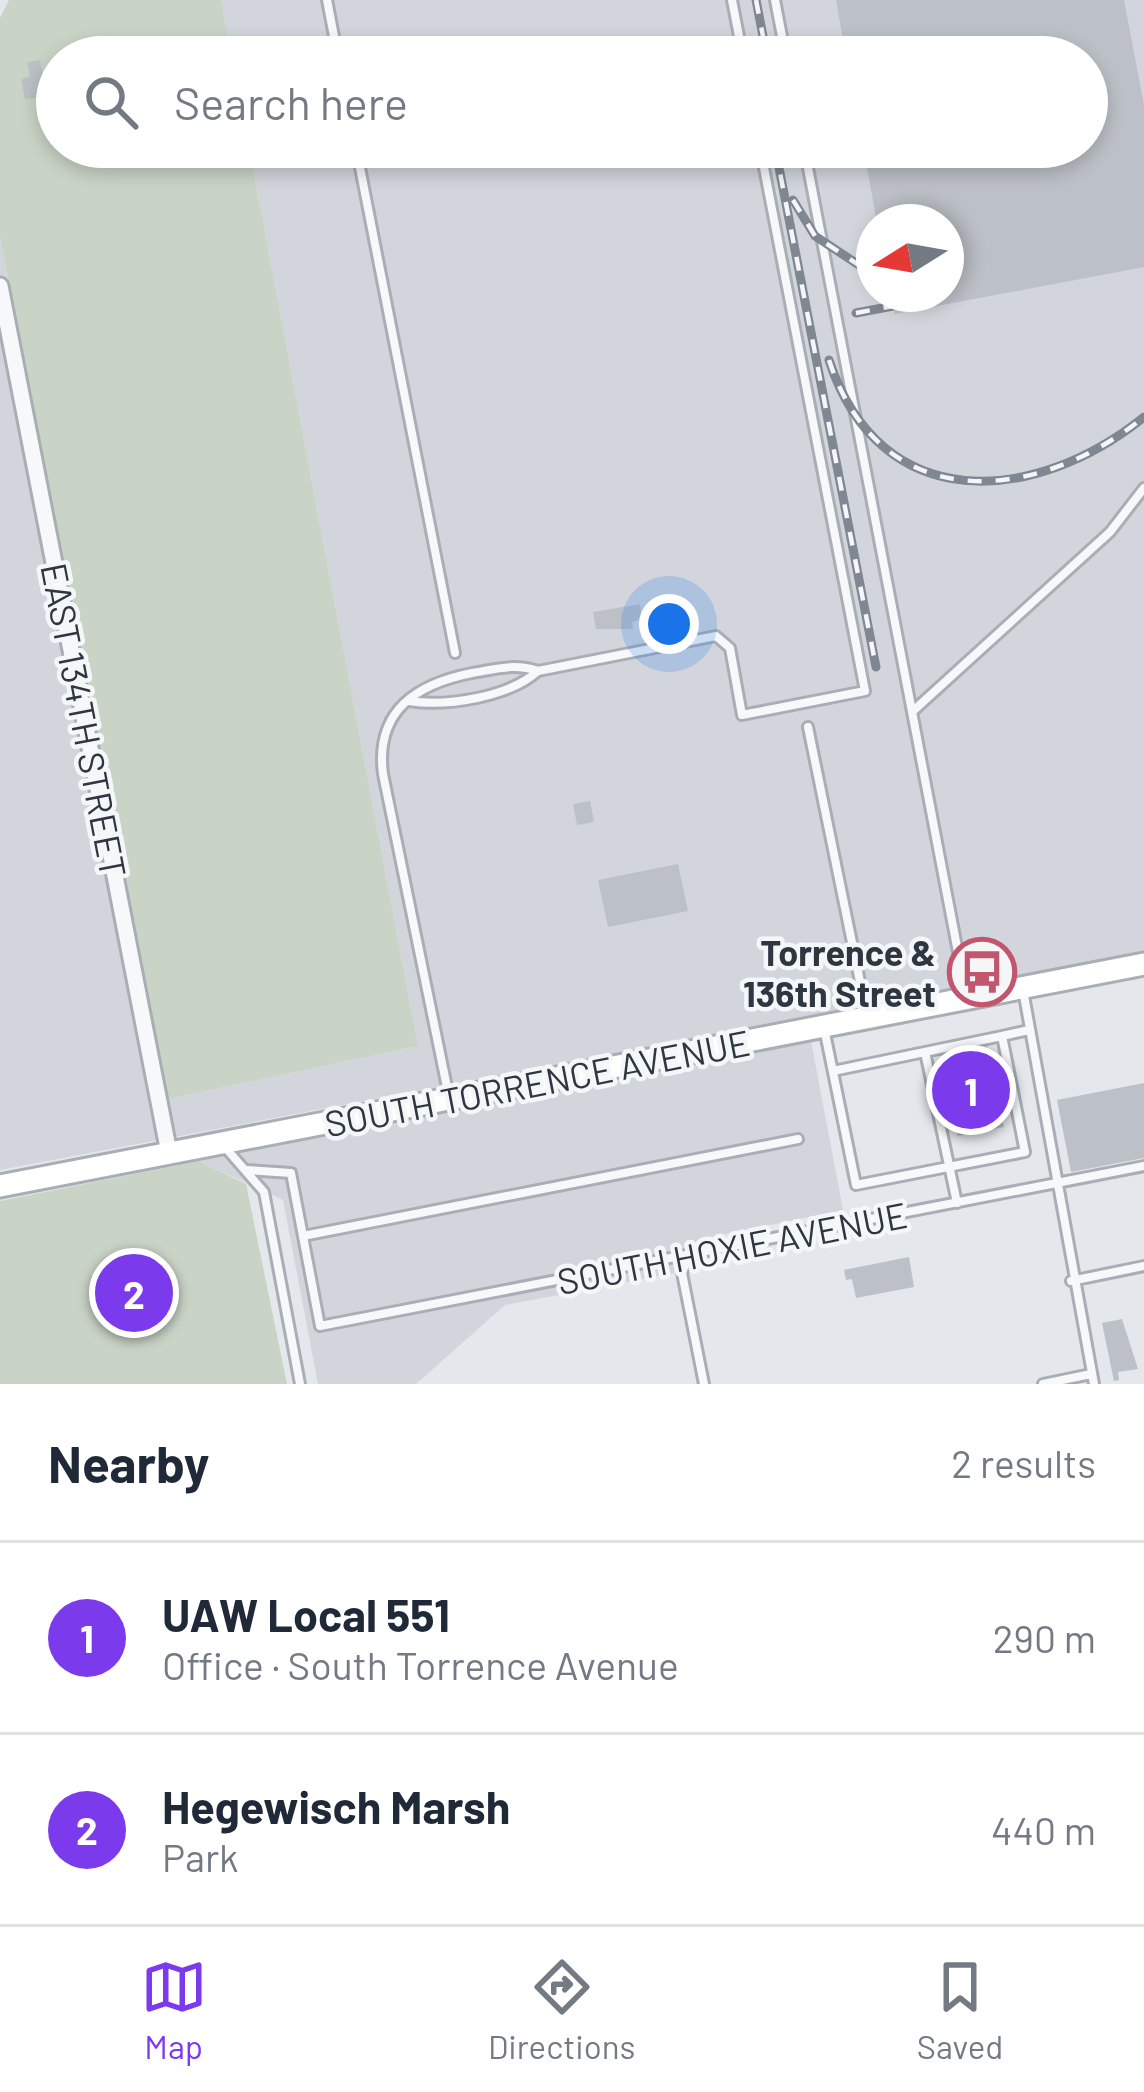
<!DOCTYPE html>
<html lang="en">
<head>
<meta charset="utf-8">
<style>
  :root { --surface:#fff; --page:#f2f2f3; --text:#1f2937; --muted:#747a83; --line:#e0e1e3; --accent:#7c3aed }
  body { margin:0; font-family:Barlow,sans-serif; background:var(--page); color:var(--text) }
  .compass { position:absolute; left:856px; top:204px; width:108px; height:108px; border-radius:50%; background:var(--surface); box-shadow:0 6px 18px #0003; rotate:259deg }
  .you { position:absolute; left:669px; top:624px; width:42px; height:42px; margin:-30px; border:9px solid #fff; border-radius:50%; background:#1a73e8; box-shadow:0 0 0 18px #1a73e833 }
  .badge { display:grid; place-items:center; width:78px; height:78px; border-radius:50%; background:var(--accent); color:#fff; font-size:39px; font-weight:700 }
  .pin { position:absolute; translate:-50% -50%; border:6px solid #fff; box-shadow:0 3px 12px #0006 }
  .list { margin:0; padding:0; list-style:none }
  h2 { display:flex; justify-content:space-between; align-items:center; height:156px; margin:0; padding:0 48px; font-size:51px }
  h2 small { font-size:39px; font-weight:400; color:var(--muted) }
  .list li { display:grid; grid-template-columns:78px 1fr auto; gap:36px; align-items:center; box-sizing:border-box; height:192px; padding:0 48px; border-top:3px solid var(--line) }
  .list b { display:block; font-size:45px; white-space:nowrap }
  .list p { margin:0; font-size:39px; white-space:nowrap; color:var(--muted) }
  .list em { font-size:39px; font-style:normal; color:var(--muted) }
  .icon { flex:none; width:66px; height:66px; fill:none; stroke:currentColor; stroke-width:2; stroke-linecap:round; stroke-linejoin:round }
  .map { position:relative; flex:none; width:1144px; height:1384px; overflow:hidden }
  .search { position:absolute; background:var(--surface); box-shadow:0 6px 18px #0003; left:36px; right:36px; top:36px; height:132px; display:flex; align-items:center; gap:30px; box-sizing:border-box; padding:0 42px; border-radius:66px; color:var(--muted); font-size:45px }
  .sheet { height:540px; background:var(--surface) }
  nav { display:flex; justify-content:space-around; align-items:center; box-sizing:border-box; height:168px; border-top:3px solid var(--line); background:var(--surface); font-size:33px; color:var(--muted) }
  nav a { display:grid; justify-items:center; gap:6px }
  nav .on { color:var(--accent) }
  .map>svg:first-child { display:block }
  .built { fill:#d2d6dc; fill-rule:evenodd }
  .green { fill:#cad4c6 }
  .building { fill:#bcc1c7 }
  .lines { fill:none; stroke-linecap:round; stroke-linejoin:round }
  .service-casing { stroke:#a9aeb5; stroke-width:14 }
  .minor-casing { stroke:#a9aeb5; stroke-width:21 }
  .secondary-casing { stroke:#a9aeb5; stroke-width:27 }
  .service { stroke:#f7f8f9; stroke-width:8 }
  .minor { stroke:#f7f8f9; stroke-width:15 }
  .secondary { stroke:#fff; stroke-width:21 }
  .rail-casing { stroke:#7f8793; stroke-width:9 }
  .rail { stroke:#f4f6f8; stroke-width:4.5; stroke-dasharray:14; stroke-linecap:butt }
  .labels { text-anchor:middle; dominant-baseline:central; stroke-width:9; stroke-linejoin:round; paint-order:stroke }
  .street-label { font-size:36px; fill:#2d3641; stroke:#f4f6f8 }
  .poi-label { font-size:36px; font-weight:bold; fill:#2d3641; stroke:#f4f6f8; text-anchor:end }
</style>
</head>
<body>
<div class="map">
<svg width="1144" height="1384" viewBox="0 0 1144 1384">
  <rect width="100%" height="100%" fill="#e4e7eb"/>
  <path class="built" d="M221 0H1144V953L0 1170V237L168 1099 418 1046 249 147H1087V57H232ZM874 222H946V294H874Z
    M811 1041 843 1210 697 1240 701 1268 505 1305 416 1384H318L283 1200 199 1161Z"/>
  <path class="green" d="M9 0H221L232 57H57V147H249L418 1046 168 1099 0 237V18Z
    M199 1161 246 1184 287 1384H0V1201Z"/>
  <path class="building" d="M836 0H1124L1144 105V267L895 314 891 294H946V222H877L863 147H1087V57H846Z
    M40 60 46 96 25 99 21 79 30 77 27 62Z
    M640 604 642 619 632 622 633 629H596L593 612Z
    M590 801 594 822 577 825 573 804Z
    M678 864 688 911 608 927 598 880Z
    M987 1046 992 1102 998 1101 1004 1127 958 1136 950 1113 957 1111 951 1078 944 1080 941 1054 974 1053 973 1048Z
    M1144 1083V1158L1071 1172 1057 1100Z
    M909 1257 914 1287 856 1298 852 1279 846 1280 844 1270Z
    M1122 1319 1138 1369 1118 1372 1119 1380 1114 1381 1102 1323Z"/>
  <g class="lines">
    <g class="service-casing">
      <path id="service" d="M327 0 338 57
        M732 0 743 57
        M775 0 786 57
        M356 147 455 653
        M804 147 966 994
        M409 701C447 707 509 697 538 671
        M913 711 1110 532 1144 488
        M808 727 867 1016
        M1023 990 1094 1384
        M824 1028 856 1185 1025 1152 1002 1036 1029 1030
        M925 1052 957 1203
        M833 1071 1002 1036
        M449 1097 383 774C375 711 416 684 472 673 496 669 514 663 538 671L716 636 730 648 742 715 865 691 760 147
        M224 1146 264 1192 300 1384
        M247 1170 291 1173 320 1326 1144 1166
        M303 1236 798 1139
        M688 1257 682 1273 704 1384
        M1071 1281 1144 1266
        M1043 1384 1091 1374"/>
    </g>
    <g class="minor-casing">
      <path id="minor" d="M0 286 169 1153"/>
    </g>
    <g class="secondary-casing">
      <path id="secondary" d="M0 1186 1144 964"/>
    </g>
    <use href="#service" class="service"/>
    <use href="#minor" class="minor"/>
    <use href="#secondary" class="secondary"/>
    <g class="rail-casing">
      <path id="rail" d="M756 0 767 57
        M775 147 876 667
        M793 200 815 236 874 275
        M856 313 893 306
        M829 360C880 517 1035 505 1144 417"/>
    </g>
    <use href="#rail" class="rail"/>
  </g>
  <defs>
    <g id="bus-ring" transform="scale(3.45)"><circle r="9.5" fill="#f4f6f8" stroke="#c2566c" stroke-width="1.5"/><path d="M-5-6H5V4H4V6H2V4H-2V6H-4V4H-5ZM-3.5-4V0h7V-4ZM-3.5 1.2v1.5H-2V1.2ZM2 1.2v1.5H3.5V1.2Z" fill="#c2566c"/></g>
  </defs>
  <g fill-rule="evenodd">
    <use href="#bus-ring" x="982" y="972"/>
  </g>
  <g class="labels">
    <g class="street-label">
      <text transform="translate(85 720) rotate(79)">EAST 134TH STREET</text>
      <text transform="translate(537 1082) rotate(-11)">SOUTH TORRENCE AVENUE</text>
      <text transform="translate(732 1247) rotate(-11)">SOUTH HOXIE AVENUE</text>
    </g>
    <g class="poi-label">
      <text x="936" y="951">Torrence &amp;<tspan x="936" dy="41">136th Street</tspan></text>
    </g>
  </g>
</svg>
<svg class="compass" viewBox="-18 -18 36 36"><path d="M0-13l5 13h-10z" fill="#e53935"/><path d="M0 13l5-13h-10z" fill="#747a83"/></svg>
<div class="you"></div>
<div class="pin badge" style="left:971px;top:1090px">1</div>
<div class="pin badge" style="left:134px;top:1293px">2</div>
<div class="search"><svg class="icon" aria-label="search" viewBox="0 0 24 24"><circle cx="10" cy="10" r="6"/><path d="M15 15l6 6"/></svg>Search here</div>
</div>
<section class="sheet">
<h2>Nearby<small>2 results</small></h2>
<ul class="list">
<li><span class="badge">1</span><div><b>UAW Local 551</b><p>Office · South Torrence Avenue</p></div><em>290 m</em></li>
<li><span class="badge">2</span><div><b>Hegewisch Marsh</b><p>Park</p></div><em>440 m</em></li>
</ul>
</section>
<nav>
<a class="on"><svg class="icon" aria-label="map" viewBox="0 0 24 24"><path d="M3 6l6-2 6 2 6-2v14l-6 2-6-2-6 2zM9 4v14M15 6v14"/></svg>Map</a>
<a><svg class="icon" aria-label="directions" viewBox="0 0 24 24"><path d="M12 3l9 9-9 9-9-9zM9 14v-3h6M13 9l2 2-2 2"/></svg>Directions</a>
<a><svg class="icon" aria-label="saved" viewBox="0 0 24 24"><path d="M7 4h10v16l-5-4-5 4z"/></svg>Saved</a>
</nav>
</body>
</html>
